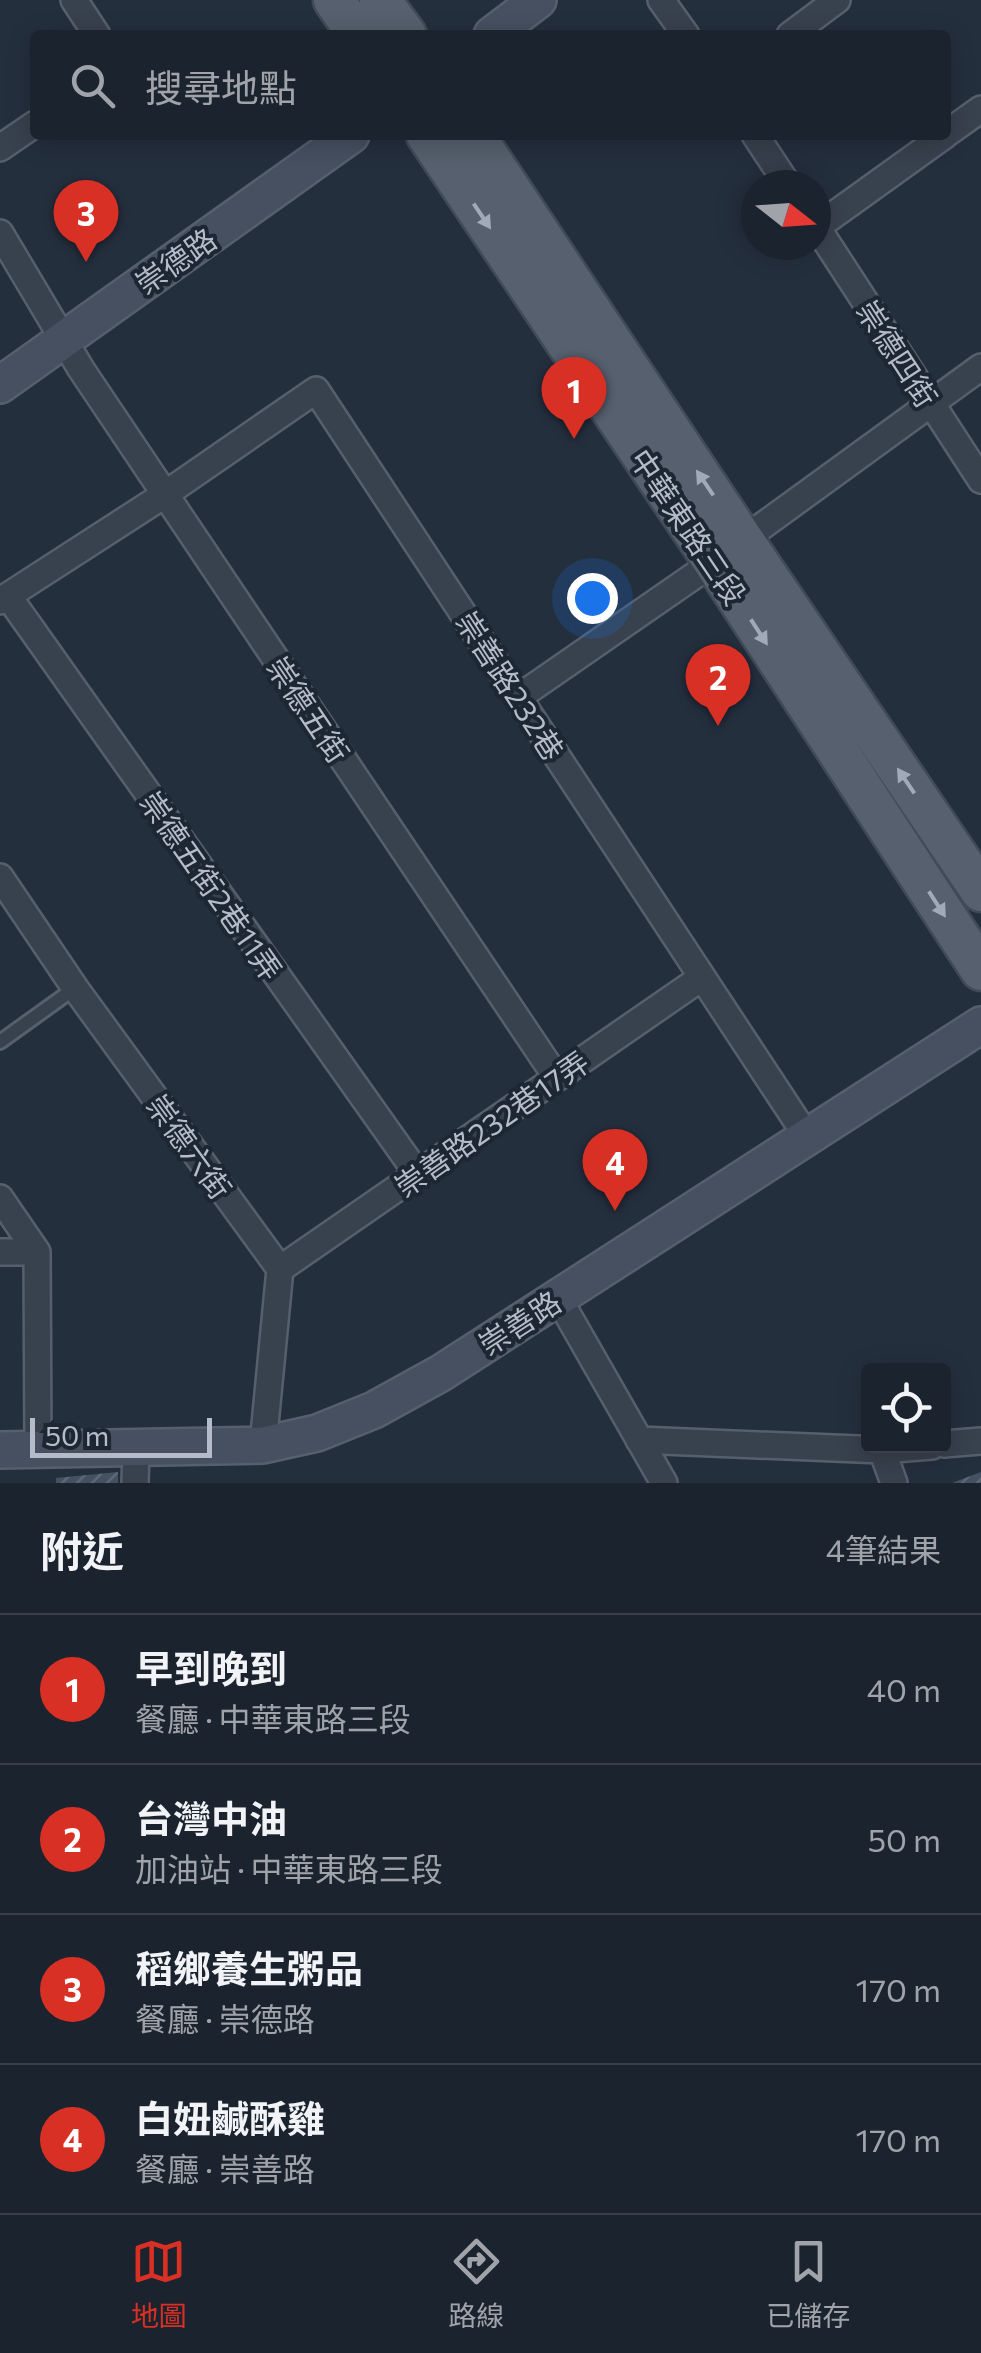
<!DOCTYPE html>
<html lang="zh-TW">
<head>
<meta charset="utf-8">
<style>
  :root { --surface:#1b232e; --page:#242b36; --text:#f1f3f6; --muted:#a0a4aa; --line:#39404a; --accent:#d93025 }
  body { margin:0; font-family:Commissioner,"Noto Sans TC",sans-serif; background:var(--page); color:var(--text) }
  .controls { position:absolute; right:30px; bottom:30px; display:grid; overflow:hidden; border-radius:10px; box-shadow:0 5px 25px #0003 }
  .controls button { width:90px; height:90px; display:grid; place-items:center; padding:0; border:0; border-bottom:2px solid var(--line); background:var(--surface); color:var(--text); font:50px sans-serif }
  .compass { position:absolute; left:741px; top:170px; width:90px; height:90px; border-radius:50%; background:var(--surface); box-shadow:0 5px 25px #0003; rotate:107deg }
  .scale { position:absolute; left:30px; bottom:25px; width:182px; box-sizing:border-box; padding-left:10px; border:5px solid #b4bcc9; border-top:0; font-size:28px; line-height:35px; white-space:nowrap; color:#b4bcc9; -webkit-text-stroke:8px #1d2633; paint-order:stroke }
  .you { position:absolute; left:592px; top:598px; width:35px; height:35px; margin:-25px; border:8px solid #fff; border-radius:50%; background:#1a73e8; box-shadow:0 0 0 15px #1a73e833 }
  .badge { display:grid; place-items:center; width:65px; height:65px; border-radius:50%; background:var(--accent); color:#fff; font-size:32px; font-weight:700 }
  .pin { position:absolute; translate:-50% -82px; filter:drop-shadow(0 2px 5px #0008) }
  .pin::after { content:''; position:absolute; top:52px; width:35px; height:30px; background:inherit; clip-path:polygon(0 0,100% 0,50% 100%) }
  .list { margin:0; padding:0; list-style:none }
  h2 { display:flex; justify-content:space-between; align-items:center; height:130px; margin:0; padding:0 40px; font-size:42px }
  h2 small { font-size:32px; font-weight:400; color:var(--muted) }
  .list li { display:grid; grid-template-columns:65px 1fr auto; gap:30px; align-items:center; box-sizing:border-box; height:150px; padding:0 40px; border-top:2px solid var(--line) }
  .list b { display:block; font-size:38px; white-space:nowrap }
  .list p { margin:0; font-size:32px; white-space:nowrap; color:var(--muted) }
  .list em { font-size:32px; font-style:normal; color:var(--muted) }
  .icon { flex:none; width:55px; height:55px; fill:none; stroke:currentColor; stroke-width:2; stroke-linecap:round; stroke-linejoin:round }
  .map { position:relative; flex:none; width:981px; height:1483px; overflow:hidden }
  .search { position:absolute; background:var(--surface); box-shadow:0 5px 25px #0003; left:30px; right:30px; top:30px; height:110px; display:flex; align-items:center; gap:25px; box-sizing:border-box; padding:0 35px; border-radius:10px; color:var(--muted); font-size:38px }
  .sheet { height:730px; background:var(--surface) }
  nav { display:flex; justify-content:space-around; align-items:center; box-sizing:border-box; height:140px; border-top:2px solid var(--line); background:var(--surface); font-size:28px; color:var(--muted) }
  nav a { display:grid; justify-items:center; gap:5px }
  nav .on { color:var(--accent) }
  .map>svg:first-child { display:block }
  .building { fill:url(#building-hatch) }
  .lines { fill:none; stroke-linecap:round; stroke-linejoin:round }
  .lane-casing { stroke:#565f6c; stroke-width:18 }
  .street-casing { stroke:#565f6c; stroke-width:30 }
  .secondary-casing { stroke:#565f6c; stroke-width:40 }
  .primary-casing { stroke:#414a57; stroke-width:45 }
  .lane { stroke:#38414e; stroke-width:12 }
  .street { stroke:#38414e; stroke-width:25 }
  .secondary { stroke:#465061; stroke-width:35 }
  .primary { stroke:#56606e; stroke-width:40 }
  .oneway { fill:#a1aab7 }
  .labels { text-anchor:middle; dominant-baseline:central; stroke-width:8; stroke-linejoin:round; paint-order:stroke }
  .street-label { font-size:30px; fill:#b4bcc9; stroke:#1d2633 }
</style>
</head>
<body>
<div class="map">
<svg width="981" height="1483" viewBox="0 0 981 1483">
  <defs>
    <pattern id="building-hatch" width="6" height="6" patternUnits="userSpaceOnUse" patternTransform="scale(2.5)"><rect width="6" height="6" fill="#455162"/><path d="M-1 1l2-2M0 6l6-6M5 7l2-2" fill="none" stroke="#5d6877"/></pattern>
  </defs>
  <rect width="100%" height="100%" fill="#242f3e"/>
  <path class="building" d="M118 1472V1483H56V1478Z
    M981 1472V1483H952Z"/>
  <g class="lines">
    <g class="lane-casing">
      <path id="lane" d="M0 1042 75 988"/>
    </g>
    <g class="street-casing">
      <path id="street" d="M74 0 97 35
        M661 0 686 35
        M790 35 837 0
        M946 134 981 109
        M755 135 788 185
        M0 148 35 124
        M816 226 981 480
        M817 227 945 135
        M0 233 81 369 557 1078
        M743 540 981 367
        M8 596 417 1173
        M0 601 164 495 316 390 806 1135
        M519 697 714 562
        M0 877 75 988 280 1269 263 1445
        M0 1198 37 1252 38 1450
        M0 1252H37
        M280 1269 701 978
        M557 1296 664 1483
        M639 1440 882 1450 932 1446
        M944 1444 981 1441
        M882 1450 894 1483
        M135 1483 136 1449"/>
    </g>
    <g class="secondary-casing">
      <path id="secondary" d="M492 35 538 0
        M0 385 351 135
        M0 1450 263 1445 317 1433 374 1410 441 1373 981 1025"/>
    </g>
    <g class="primary-casing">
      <path id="primary" d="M334 0 358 35
        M380 0 406 35
        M427 135 714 562 981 970
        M474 135 743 540 981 891"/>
    </g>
    <use href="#lane" class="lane"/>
    <use href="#street" class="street"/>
    <use href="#secondary" class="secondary"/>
    <use href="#primary" class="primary"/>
  </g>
  <defs><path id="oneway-solid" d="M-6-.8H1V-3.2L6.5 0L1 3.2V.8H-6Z" transform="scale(2.5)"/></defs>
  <g class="oneway">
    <use href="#oneway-solid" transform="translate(482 216) rotate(56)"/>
    <use href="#oneway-solid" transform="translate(705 483) rotate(-124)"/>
    <use href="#oneway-solid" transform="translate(759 632) rotate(57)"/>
    <use href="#oneway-solid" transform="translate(906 781) rotate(-124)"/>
    <use href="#oneway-solid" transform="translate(937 904) rotate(57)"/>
  </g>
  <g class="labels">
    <g class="street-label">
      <text transform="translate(175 260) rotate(-35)">崇德路</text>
      <text transform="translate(898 353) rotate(57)">崇德四街</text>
      <text transform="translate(689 526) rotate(56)">中華東路三段</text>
      <text transform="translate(511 685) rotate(57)">崇善路232巷</text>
      <text transform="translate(309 709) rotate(56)">崇德五街</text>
      <text transform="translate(212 885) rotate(55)">崇德五街2巷11弄</text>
      <text transform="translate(491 1123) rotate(-35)">崇善路232巷17弄</text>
      <text transform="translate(190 1146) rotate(54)">崇德六街</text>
      <text transform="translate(519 1322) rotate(-33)">崇善路</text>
    </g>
  </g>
</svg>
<div class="controls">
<button><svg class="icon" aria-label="locate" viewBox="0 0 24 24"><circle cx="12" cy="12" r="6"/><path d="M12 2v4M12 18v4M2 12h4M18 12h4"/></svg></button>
</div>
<svg class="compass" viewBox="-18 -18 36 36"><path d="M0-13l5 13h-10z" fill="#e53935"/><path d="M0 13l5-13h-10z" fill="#a0a4aa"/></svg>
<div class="scale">50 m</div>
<div class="you"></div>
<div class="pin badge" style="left:574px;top:439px">1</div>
<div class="pin badge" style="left:718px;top:726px">2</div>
<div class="pin badge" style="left:86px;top:262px">3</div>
<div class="pin badge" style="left:615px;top:1211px">4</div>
<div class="search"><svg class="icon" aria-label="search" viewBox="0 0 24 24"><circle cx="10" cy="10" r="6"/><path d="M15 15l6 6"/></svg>搜尋地點</div>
</div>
<section class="sheet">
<h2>附近<small>4筆結果</small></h2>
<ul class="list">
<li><span class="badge">1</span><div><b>早到晚到</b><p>餐廳 · 中華東路三段</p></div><em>40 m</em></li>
<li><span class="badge">2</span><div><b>台灣中油</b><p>加油站 · 中華東路三段</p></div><em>50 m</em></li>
<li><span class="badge">3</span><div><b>稻鄉養生粥品</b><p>餐廳 · 崇德路</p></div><em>170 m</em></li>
<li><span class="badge">4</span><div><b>白妞鹹酥雞</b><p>餐廳 · 崇善路</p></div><em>170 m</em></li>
</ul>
</section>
<nav>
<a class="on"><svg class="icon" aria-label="map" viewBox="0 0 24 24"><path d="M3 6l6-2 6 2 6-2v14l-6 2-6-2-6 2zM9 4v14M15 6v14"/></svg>地圖</a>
<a><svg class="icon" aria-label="directions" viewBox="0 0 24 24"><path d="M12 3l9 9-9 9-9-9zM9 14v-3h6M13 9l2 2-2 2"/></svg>路線</a>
<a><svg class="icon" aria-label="saved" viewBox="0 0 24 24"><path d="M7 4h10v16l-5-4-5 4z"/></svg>已儲存</a>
</nav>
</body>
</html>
